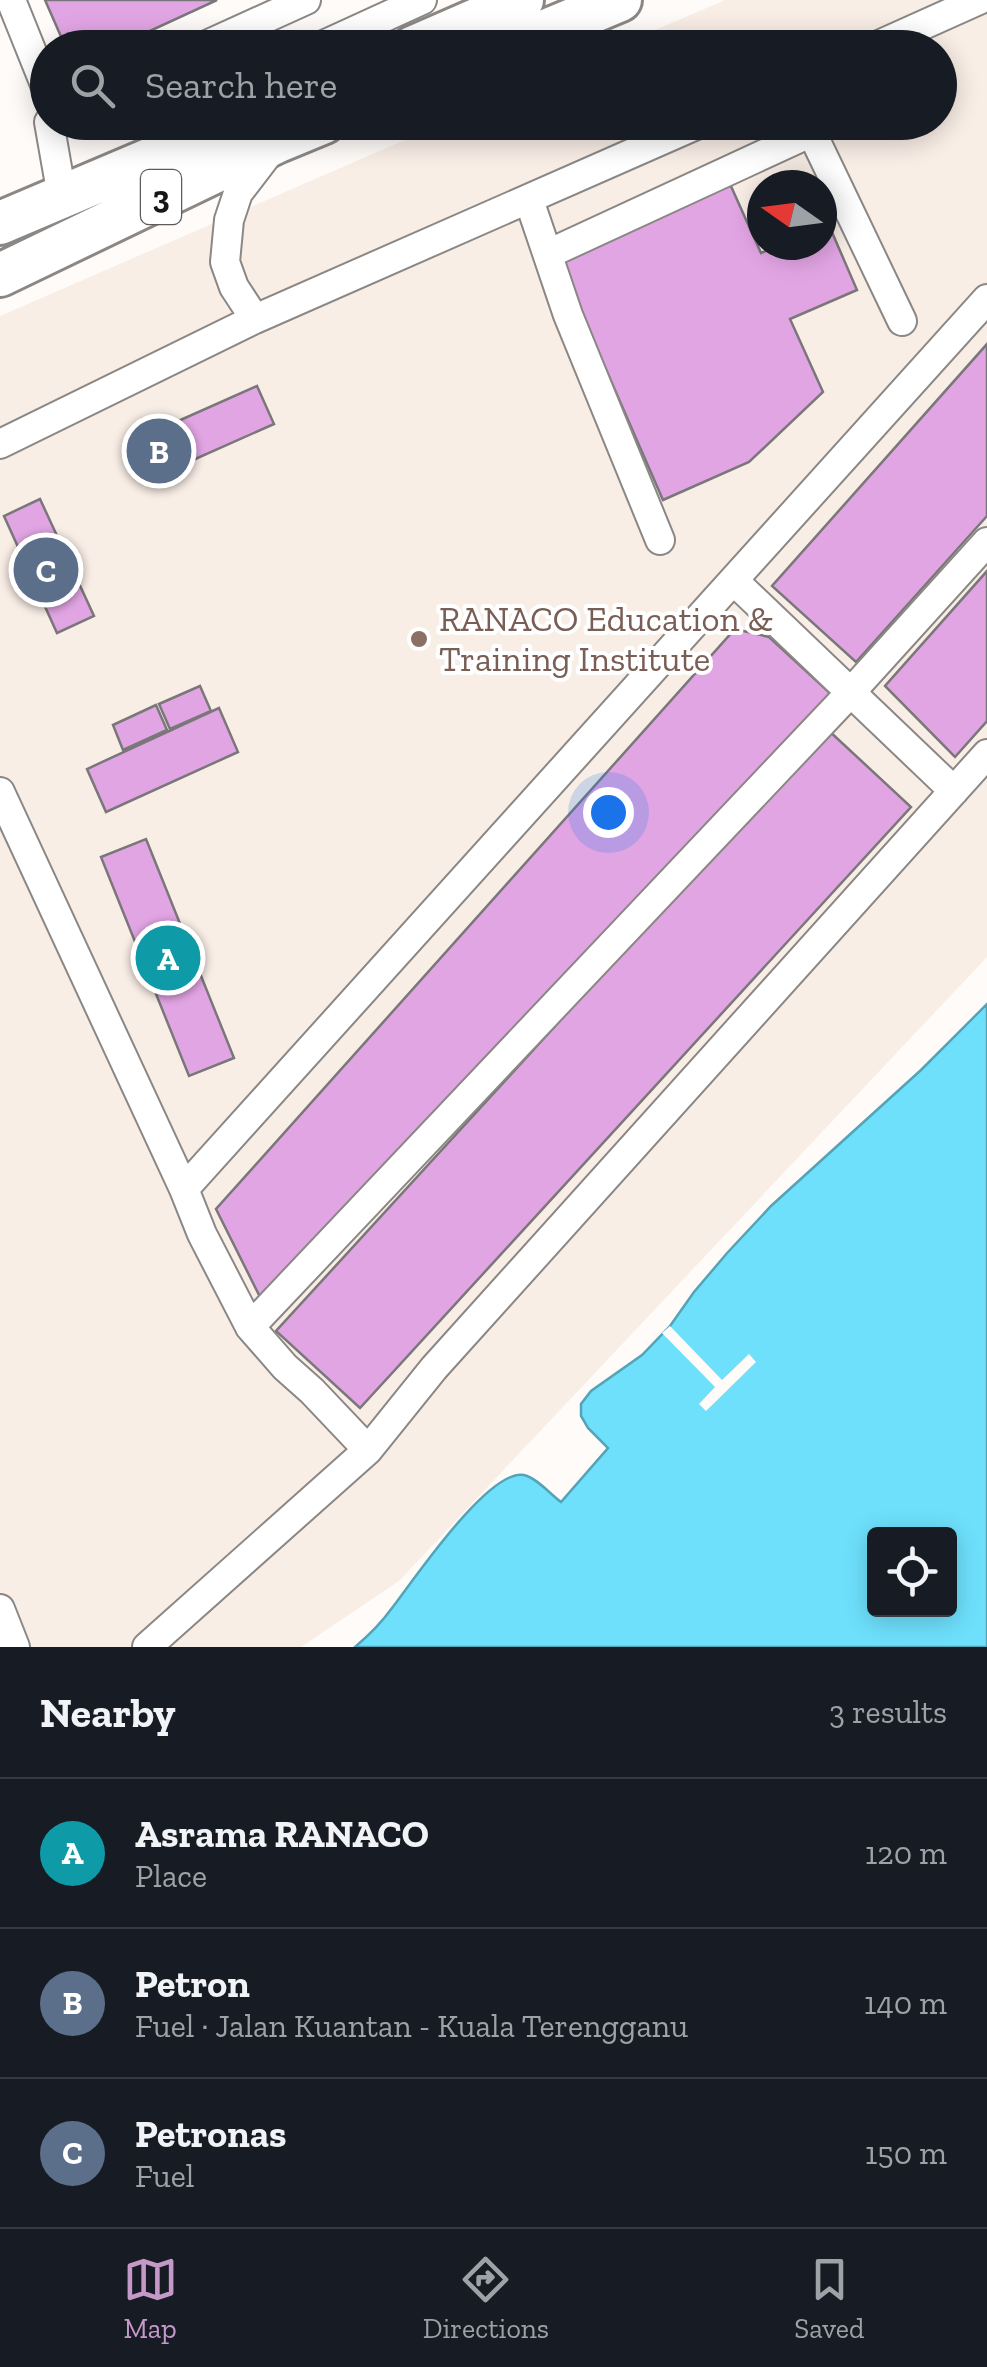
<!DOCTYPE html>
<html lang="en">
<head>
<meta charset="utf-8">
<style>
  :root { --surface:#171b24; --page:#20242c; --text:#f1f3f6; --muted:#9ea1a6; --line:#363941; --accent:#c499ca }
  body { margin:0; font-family:"Zilla Slab",serif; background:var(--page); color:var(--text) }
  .controls { position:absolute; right:30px; bottom:30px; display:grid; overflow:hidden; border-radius:10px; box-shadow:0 5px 25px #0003 }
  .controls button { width:90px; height:90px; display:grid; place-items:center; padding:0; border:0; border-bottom:2px solid var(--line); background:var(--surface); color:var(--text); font:50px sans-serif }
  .compass { position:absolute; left:747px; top:170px; width:90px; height:90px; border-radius:50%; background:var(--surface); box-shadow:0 5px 25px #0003; rotate:284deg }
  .you { position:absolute; left:608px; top:812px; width:35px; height:35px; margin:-25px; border:8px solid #fff; border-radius:50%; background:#1a73e8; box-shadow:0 0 0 15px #1a73e833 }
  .badge { display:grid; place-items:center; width:65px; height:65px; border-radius:50%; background:var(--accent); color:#fff; font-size:32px; font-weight:700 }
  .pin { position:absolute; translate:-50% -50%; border:5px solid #fff; box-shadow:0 2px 10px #0006 }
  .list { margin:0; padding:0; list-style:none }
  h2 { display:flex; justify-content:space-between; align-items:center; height:130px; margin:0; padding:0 40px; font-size:42px }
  h2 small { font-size:32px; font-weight:400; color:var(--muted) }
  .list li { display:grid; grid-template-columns:65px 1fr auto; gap:30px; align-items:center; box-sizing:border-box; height:150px; padding:0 40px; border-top:2px solid var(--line) }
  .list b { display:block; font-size:38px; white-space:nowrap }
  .list p { margin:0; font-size:32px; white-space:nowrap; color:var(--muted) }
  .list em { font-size:32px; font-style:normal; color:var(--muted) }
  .icon { flex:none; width:55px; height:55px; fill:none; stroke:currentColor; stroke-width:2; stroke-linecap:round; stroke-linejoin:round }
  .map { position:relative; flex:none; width:987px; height:1647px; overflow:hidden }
  .search { position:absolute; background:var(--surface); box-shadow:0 5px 25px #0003; left:30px; right:30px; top:30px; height:110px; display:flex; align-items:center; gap:25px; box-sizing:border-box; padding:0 35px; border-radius:55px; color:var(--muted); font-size:38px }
  .sheet { height:580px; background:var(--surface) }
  nav { display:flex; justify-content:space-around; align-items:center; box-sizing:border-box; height:140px; border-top:2px solid var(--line); background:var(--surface); font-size:28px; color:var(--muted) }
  nav a { display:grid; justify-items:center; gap:5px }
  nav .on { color:var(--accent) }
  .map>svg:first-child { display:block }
  .built { fill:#f9eee6; fill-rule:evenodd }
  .water { fill:#6ee0fc; stroke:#54a3b7; stroke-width:2.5; fill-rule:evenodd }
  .pier { fill:#fefbf8 }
  .building { fill:#e2a5e4; stroke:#797779; stroke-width:2.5 }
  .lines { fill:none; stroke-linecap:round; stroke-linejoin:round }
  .minor-casing { stroke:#8a8785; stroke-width:32 }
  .highway-casing { stroke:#8a8785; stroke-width:48 }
  .minor { stroke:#fff; stroke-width:28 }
  .highway { stroke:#fff; stroke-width:42 }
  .education-dot { fill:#8d6e63; stroke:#fff; stroke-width:4 }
  .labels { text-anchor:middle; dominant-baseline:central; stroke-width:8; stroke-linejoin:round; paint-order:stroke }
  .shield { fill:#fff; stroke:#5d5b5b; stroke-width:2.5 }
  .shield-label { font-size:32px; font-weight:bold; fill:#171515 }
  .education-label { font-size:35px; fill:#785e54; stroke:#fff; text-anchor:start }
</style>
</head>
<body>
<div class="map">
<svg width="987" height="1647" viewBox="0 0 987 1647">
  <rect width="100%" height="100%" fill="#fefbf8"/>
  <path class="built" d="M725 0H987V957L399 1581 301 1647H0V316L444 123 940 122V48L616 47ZM762 185H822V245H762Z"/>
  <path class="water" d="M987 1004V1647H355C368 1636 382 1622 392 1608 413 1581 489 1468 524 1475 537 1478 551 1495 561 1502L608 1448 588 1428 581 1416V1404L591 1391 642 1355 670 1326 694 1292 728 1252 771 1206 921 1070ZM874 1534H950V1610H874Z"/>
  <path class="pier" d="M670 1326 722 1380 749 1354 756 1362 706 1411 699 1404 715 1387 662 1333Z"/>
  <path class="building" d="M45 0H217L113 48H66Z
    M730 184 761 253 779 245H822V226L828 223 857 290 790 319 823 392 749 462 663 500 559 262Z
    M987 344V516L856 662 772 586Z
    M257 386 274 424 184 464 167 426Z
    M40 499 94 616 57 633 4 516Z
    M987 571V721L955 757 885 686Z
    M735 629 769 637 831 694 265 1307 216 1209Z
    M200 686 211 711 170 729 159 704Z
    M156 705 167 730 123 750 113 725Z
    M219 708 238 752 106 812 87 769Z
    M827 729 911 807 360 1408 276 1331Z
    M146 839 234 1058 189 1076 101 857Z"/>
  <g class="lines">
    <g class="minor-casing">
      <path id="minor" d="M11 0 48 92
        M200 48 306 0
        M317 48 422 0
        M872 48 979 0
        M49 122 62 196
        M811 131 902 321
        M529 200 568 315 660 540
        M548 254 797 139 811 131 809 122
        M255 319 234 287 225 262 229 220 238 193 271 150
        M0 444 255 319 703 122
        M734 581 954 791
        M0 792 184 1189 202 1234 250 1327 285 1367 312 1391 368 1450
        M184 1189 987 299
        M250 1327 851 692 987 542
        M0 1609 15 1647
        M147 1647 368 1450 434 1368 987 754"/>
    </g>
    <g class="highway-casing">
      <path id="highway" d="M412 48 522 0
        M505 48 620 0
        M0 223 238 122
        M0 275 278 141 324 122"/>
    </g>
    <use href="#minor" class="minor"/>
    <use href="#highway" class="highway"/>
  </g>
  <circle class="education-dot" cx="419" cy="639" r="10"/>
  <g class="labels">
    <rect class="shield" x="141" y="170" width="40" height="54" rx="8"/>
    <g class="shield-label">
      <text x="161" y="197">3</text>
    </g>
    <g class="education-label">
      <text x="439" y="619">RANACO Education &amp;<tspan x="439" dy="40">Training Institute</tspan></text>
    </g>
  </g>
</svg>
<div class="controls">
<button><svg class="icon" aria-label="locate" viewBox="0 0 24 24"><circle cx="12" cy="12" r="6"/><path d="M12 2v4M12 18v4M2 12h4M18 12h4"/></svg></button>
</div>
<svg class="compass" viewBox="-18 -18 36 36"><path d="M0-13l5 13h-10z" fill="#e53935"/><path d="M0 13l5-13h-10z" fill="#9ea1a6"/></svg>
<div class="you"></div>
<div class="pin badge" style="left:168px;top:958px;background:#0f9aa8">A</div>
<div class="pin badge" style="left:159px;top:451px;background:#5c6f8a">B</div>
<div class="pin badge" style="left:46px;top:570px;background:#5c6f8a">C</div>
<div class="search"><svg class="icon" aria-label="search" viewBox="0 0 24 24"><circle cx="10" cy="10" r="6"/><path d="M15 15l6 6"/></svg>Search here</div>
</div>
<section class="sheet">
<h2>Nearby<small>3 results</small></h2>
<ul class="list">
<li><span class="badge" style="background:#0f9aa8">A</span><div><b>Asrama RANACO</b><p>Place</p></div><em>120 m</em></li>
<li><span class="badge" style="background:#5c6f8a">B</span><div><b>Petron</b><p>Fuel · Jalan Kuantan - Kuala Terengganu</p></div><em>140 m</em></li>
<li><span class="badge" style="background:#5c6f8a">C</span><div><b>Petronas</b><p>Fuel</p></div><em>150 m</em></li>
</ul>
</section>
<nav>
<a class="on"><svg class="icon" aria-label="map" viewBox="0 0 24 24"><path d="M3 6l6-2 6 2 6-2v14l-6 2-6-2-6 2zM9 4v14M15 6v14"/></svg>Map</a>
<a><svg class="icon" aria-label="directions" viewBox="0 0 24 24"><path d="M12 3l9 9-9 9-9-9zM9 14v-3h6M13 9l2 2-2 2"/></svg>Directions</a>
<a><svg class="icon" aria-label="saved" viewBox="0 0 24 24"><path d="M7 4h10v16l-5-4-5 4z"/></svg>Saved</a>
</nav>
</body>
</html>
